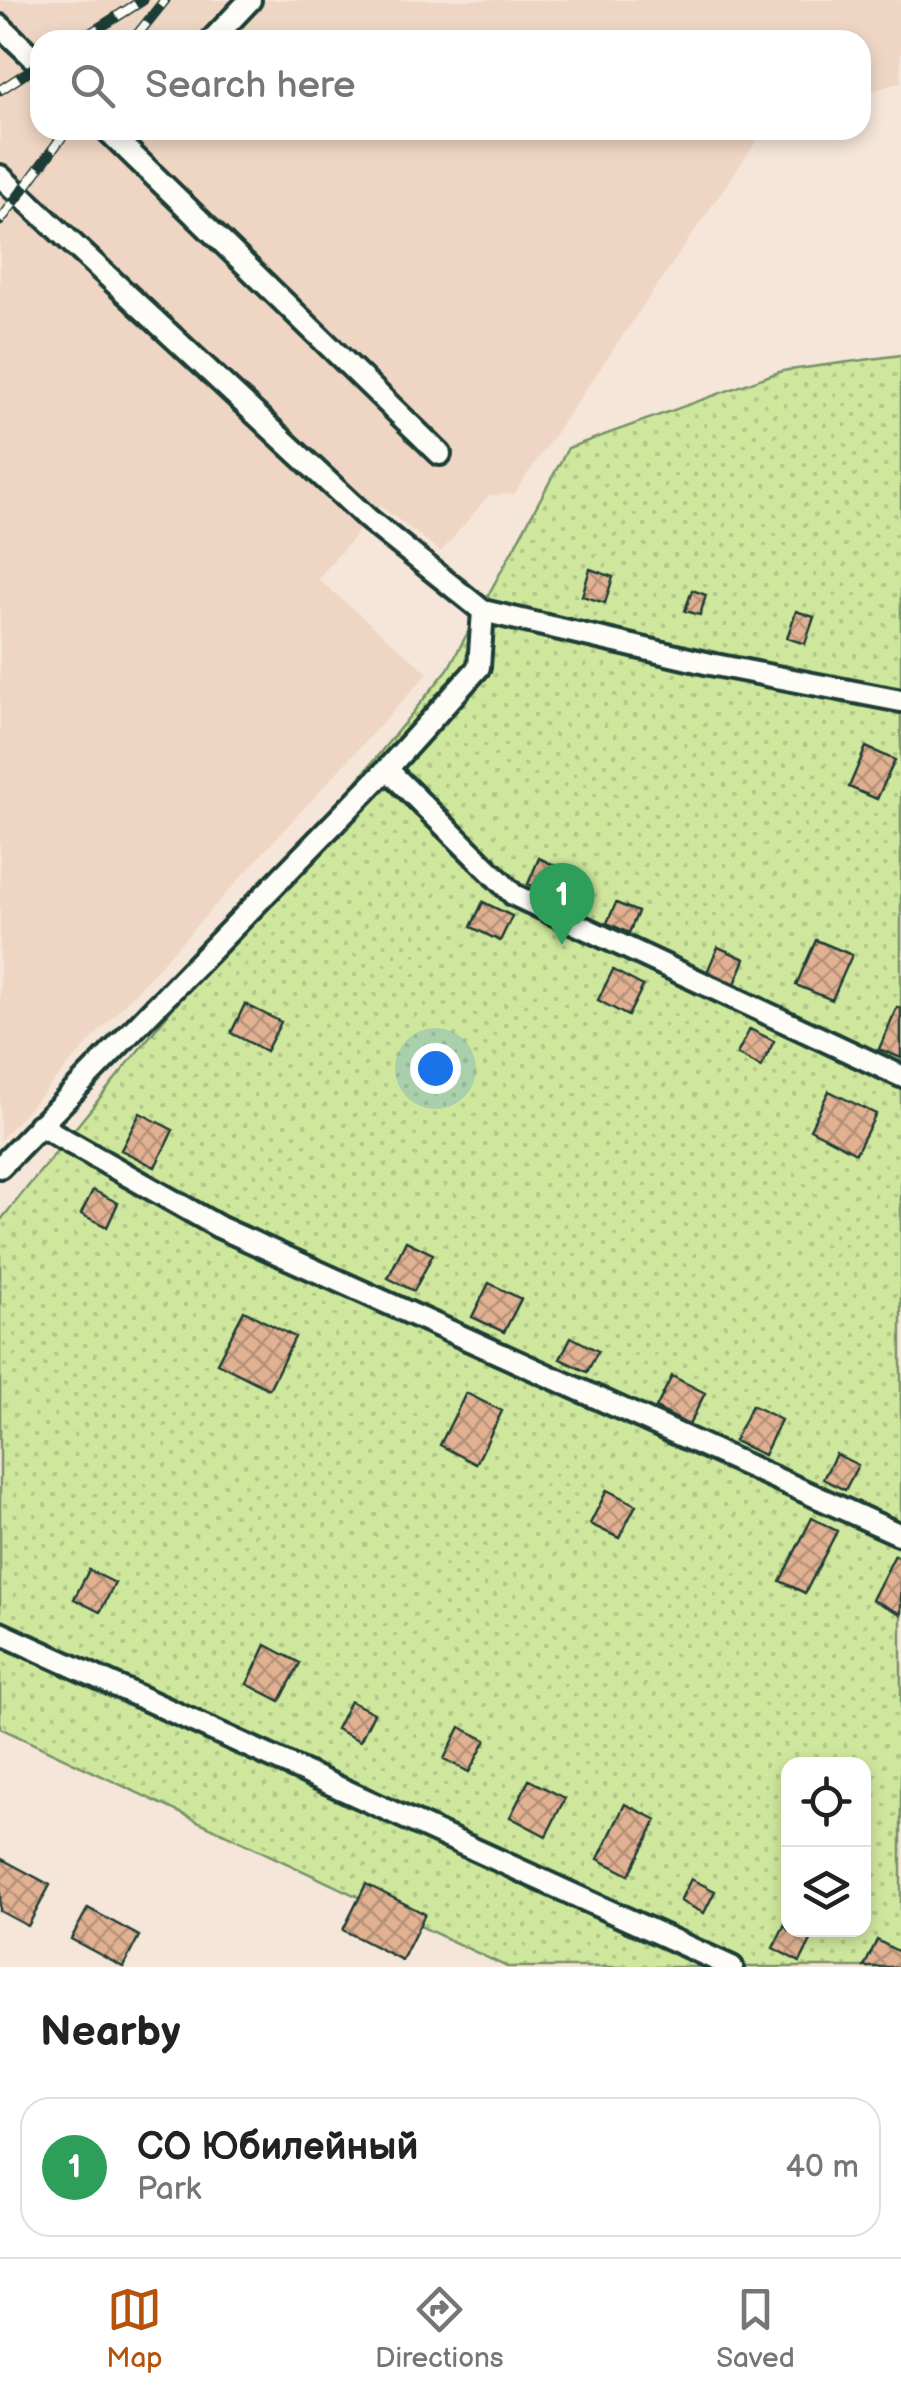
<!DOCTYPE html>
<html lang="en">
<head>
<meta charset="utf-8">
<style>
  :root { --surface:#fff; --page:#f6f6f6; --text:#222; --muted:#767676; --line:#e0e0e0; --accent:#b45309 }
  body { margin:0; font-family:"Balsamiq Sans",sans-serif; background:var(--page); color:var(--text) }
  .controls { position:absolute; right:30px; bottom:30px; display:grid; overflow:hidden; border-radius:20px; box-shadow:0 5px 15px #0003 }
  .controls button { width:90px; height:90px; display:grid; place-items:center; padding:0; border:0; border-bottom:2px solid var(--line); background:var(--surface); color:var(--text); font:50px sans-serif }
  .you { position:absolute; left:435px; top:1068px; width:35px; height:35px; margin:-25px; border:8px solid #fff; border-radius:50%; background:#1a73e8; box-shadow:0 0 0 15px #1a73e833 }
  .badge { display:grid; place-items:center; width:65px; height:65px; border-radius:50%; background:var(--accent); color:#fff; font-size:32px; font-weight:700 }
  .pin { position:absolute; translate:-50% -82px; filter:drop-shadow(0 2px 5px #0008) }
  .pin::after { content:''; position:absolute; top:52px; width:35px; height:30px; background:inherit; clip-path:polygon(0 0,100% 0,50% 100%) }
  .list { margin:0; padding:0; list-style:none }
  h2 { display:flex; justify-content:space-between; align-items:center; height:130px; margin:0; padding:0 40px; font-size:42px }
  h2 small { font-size:32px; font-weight:400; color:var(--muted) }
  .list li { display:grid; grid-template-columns:65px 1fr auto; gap:30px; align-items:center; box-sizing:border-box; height:140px; margin:0 20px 20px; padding:0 20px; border:2px solid var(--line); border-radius:30px }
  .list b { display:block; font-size:38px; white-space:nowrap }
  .list p { margin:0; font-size:32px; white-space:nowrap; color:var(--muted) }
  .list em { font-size:32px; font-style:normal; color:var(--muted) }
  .icon { flex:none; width:55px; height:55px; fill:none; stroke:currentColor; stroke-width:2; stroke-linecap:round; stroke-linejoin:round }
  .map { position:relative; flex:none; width:901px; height:1967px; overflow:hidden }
  .search { position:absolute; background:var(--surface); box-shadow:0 5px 15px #0003; left:30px; right:30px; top:30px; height:110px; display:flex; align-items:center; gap:25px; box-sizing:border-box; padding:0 35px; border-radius:30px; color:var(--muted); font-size:38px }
  .sheet { height:290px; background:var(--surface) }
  nav { display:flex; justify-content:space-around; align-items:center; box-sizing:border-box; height:140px; border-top:2px solid var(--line); background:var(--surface); font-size:28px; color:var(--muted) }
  nav a { display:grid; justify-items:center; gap:5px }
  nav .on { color:var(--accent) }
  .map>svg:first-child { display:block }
  .built { fill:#efd6c4 }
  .grass { fill:url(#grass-dots); stroke:#779268; stroke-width:2.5; fill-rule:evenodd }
  .building { fill:url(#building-cross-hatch); stroke:#1f3d34; stroke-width:2.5 }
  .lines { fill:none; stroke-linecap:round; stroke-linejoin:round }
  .lane-casing { stroke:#1f3d34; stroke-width:28 }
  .lane { stroke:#fdfcf7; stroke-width:20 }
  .rail-casing { stroke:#1f3d34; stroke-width:11 }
  .rail { stroke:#fdfcf7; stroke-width:8; stroke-dasharray:22; stroke-linecap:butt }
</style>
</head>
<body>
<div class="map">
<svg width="901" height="1967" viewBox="0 0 901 1967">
  <defs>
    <pattern id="grass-dots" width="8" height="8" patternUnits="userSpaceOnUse" patternTransform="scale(2.5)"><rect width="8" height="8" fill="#cfe79d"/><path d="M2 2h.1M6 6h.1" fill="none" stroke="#b1c788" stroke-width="1.8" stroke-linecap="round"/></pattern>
    <pattern id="building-cross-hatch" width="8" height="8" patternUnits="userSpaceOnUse" patternTransform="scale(2.5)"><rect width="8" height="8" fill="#e1b192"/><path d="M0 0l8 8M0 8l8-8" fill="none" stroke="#b69178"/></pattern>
  </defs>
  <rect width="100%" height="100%" fill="#f5e6d9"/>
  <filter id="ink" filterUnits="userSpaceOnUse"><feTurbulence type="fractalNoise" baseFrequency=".01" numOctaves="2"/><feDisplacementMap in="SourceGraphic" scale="20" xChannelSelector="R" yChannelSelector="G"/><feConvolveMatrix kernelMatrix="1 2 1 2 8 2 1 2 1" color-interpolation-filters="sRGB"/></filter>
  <g filter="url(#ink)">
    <path class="built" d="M0 0H901V82L861 94V40H40V130H764L514 494 489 495 441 552 380 506 318 579 428 673 0 1140Z"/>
    <path class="grass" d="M901 355V1967H507L0 1728V1221L448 669 568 448 782 371ZM788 1764H864V1930H788Z"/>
    <path class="building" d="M590 569 613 577 605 603 582 596Z
      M692 590 706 595 700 615 685 611Z
      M796 611 814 617 805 644 787 638Z
      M866 747 895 760 877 799 849 787Z
      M539 858 558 867 546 892 528 884Z
      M483 902 512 916 500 941 471 927Z
      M616 903 638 912 629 933 607 923Z
      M816 940 852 955 832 1000 796 985Z
      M718 947 745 959 735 984 707 972Z
      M613 970 643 986 628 1016 598 1000Z
      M245 1004 281 1022 266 1051 231 1033Z
      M897 1007 901 1009V1058L879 1049Z
      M750 1029 774 1041 761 1067 737 1054Z
      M829 1091 876 1114 856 1153 810 1129Z
      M140 1113 173 1130 155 1167 121 1150Z
      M93 1190 118 1203 107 1227 81 1214Z
      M406 1241 433 1254 414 1291 388 1278Z
      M489 1283 521 1299 504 1332 472 1317Z
      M244 1311 295 1337 269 1389 217 1363Z
      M571 1337 598 1351 587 1372 560 1359Z
      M672 1376 705 1393 689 1425 656 1408Z
      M466 1393 502 1411 476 1464 440 1445Z
      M752 1405 781 1420 764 1455 734 1441Z
      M836 1454 858 1465 845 1490 823 1479Z
      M607 1490 636 1505 619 1538 590 1524Z
      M812 1518 837 1531 805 1593 780 1581Z
      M895 1555 901 1558V1614L872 1600Z
      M89 1570 115 1583 100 1612 74 1599Z
      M266 1645 300 1663 280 1701 247 1684Z
      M350 1701 374 1713 360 1741 336 1729Z
      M460 1727 486 1740 469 1772 444 1759Z
      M529 1780 565 1798 546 1836 510 1817Z
      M625 1804 657 1820 629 1875 598 1859Z
      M0 1858 50 1885 28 1926 0 1911Z
      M691 1879 715 1891 704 1913 680 1901Z
      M366 1884 425 1914 402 1960 343 1930Z
      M88 1908 139 1936 123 1967 71 1939Z
      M785 1924 788 1930H796L812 1938 800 1962 773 1948Z
      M877 1940 901 1953V1967H864Z"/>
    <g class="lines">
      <g class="lane-casing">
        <path id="lane" d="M0 26 40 64
          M212 40 250 0
          M107 130 440 454
          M0 176 368 519 483 611 479 667 387 769 0 1167
          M483 611 710 664 901 701
          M387 769 514 895 901 1076
          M39 1125 219 1227 901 1535
          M0 1633 732 1967"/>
      </g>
      <use href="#lane" class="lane"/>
      <g class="rail-casing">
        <path id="rail" d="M80 40 143 0
          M133 40 165 0
          M0 90 40 64
          M0 221 67 130"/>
      </g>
      <use href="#rail" class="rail"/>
    </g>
  </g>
</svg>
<div class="controls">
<button><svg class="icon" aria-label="locate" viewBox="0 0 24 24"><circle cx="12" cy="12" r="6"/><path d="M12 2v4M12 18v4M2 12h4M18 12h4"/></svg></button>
<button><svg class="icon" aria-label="layers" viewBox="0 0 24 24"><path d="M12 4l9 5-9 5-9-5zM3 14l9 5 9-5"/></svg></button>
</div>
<div class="you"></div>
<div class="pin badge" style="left:562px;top:945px;background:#2e9e5b">1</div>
<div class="search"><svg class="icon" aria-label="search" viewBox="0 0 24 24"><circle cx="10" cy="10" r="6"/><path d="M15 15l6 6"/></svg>Search here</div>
</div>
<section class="sheet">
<h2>Nearby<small></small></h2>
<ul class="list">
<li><span class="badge" style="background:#2e9e5b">1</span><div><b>СО Юбилейный</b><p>Park</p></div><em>40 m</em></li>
</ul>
</section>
<nav>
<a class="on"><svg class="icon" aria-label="map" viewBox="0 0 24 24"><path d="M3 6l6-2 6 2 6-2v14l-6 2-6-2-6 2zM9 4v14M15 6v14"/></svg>Map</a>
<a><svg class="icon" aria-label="directions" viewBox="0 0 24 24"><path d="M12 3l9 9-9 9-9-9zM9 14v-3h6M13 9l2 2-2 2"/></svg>Directions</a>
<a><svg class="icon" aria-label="saved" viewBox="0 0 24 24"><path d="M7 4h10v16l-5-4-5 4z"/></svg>Saved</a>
</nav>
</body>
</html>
